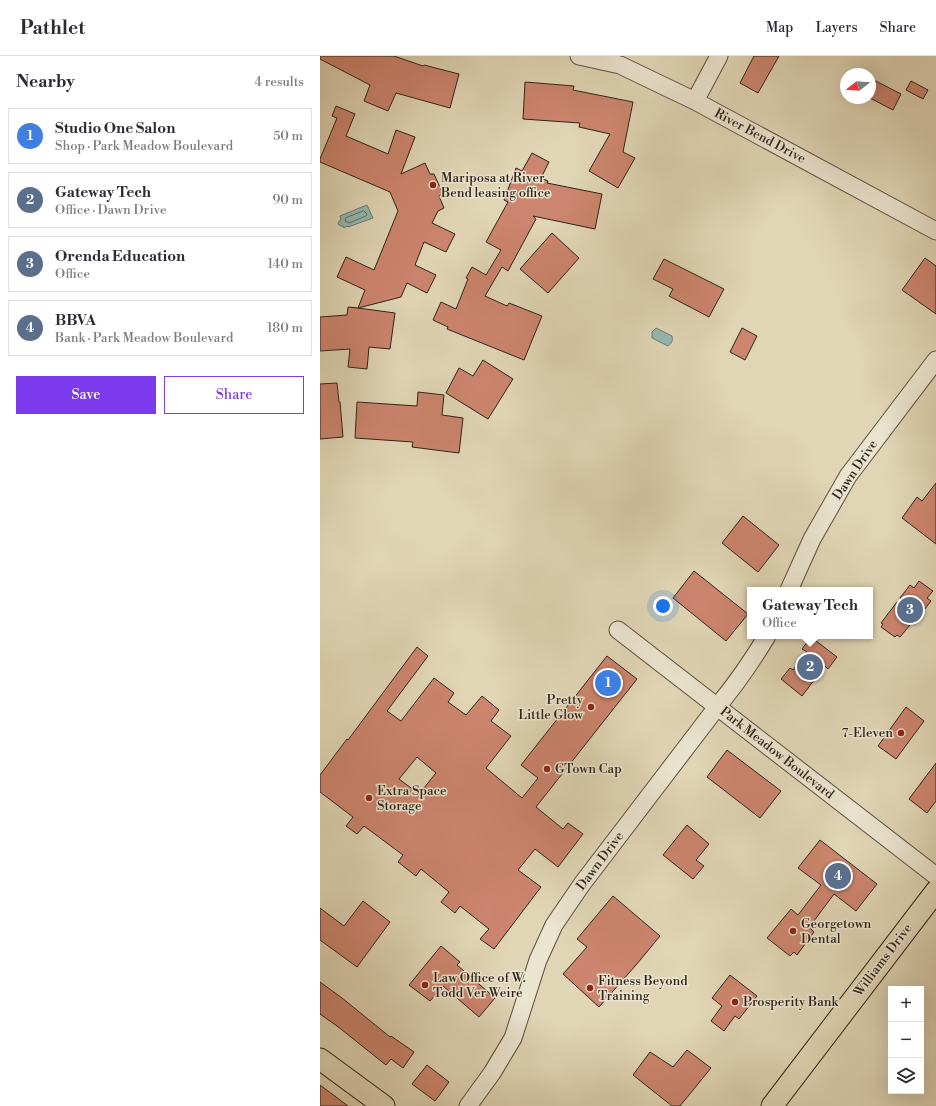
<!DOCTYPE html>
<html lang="en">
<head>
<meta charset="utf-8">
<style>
  :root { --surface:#fff; --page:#f2f2f3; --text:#2b2b33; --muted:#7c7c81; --line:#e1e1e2; --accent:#7c3aed }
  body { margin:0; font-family:"Libre Bodoni",serif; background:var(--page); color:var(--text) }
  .controls { position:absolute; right:12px; bottom:12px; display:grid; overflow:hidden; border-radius:0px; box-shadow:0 4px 16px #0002 }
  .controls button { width:36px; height:36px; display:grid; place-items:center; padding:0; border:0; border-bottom:1px solid var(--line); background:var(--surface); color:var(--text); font:20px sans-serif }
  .compass { position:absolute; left:520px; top:12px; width:36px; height:36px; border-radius:50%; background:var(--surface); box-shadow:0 4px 16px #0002; rotate:253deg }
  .you { position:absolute; left:343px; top:550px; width:14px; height:14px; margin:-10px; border:3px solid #fff; border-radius:50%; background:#1a73e8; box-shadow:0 0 0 6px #1a73e833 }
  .badge { display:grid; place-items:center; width:26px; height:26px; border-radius:50%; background:var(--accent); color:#fff; font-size:13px; font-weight:700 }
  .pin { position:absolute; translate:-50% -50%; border:2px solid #fff; box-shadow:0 1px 4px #0006 }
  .popup { position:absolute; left:427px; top:531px; width:126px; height:52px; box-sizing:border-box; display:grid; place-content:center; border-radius:0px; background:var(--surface); filter:drop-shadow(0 1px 3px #0005); font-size:13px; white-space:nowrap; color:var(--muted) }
  .popup b { font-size:15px; color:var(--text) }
  .popup::after { content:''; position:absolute; left:50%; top:100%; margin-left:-8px; border:8px solid transparent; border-top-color:var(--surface) }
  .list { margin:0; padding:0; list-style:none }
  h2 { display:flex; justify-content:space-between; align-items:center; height:52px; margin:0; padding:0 16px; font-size:17px }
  h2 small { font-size:13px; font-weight:400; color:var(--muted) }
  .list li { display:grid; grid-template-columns:26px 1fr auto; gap:12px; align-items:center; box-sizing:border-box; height:56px; margin:0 8px 8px; padding:0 8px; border:1px solid var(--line); border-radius:0px }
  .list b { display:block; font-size:15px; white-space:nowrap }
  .list p { margin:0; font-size:13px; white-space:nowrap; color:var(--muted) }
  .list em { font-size:13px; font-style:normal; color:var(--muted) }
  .actions { display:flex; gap:8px; padding:12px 16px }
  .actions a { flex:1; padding:9px 0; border:1px solid var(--accent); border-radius:0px; text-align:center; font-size:14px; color:var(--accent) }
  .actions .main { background:var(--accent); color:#fff }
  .icon { flex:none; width:22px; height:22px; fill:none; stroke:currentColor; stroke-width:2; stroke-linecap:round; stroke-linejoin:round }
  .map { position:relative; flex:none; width:616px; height:1050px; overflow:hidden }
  header { display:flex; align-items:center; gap:24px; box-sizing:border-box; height:56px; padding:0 20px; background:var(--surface); border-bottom:1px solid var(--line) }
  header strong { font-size:19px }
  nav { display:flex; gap:22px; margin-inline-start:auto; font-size:14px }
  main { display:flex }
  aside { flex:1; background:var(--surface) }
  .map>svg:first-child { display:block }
  .water { fill:#94b8b1; stroke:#6c7c74 }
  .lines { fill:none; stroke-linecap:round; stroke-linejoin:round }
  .shore { stroke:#626e64; stroke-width:1 }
  .building { fill:#cc856e; stroke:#2f2318; fill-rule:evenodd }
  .minor-casing { stroke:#5b503f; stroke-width:19 }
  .major-casing { stroke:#2f2318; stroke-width:23 }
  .minor { stroke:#ebe4cf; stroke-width:17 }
  .major { stroke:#e0d5b5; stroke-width:21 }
  .poi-dot { fill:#8f2418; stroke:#ebe4cf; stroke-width:1.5 }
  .labels { text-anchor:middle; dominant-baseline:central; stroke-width:3; stroke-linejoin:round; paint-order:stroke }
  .street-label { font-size:13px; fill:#2f2318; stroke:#ebe4cf }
  .poi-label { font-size:13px; fill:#2f2318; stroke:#ebe4cf; text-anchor:start }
</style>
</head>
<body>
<header>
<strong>Pathlet</strong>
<nav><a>Map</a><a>Layers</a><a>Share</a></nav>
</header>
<main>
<aside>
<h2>Nearby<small>4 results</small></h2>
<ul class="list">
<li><span class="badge" style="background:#3f7fe0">1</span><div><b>Studio One Salon</b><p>Shop · Park Meadow Boulevard</p></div><em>50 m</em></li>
<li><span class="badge" style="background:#5c6f8a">2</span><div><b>Gateway Tech</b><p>Office · Dawn Drive</p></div><em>90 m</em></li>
<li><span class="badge" style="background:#5c6f8a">3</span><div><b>Orenda Education</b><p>Office</p></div><em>140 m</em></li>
<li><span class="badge" style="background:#5c6f8a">4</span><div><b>BBVA</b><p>Bank · Park Meadow Boulevard</p></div><em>180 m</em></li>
</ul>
<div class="actions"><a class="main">Save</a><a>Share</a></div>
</aside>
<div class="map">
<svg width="616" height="1050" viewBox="0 0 616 1050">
  <rect width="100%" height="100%" fill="#e0d5b5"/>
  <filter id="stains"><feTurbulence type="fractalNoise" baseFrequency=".005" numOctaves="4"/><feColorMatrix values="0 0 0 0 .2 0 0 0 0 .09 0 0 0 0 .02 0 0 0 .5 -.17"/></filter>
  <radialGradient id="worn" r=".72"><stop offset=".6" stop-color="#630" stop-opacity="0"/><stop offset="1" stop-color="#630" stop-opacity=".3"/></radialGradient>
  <path class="water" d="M47 149 53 162 28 171 27 170 24 172 23 170H21L18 168 19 165 21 164 20 160Z
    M336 272 352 280C353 285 352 287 348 290L332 282V276Z"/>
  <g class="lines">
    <path class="shore" d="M44 155 47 158 46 160 29 167 25 165 26 162Z"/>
  </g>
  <path class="building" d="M0 0H74L103 10 104 9 139 18 130 52 76 37 68 55 44 45 50 29 0 3Z
    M434 0H459L438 37 420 27Z
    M550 22 581 38 573 54 550 42Z
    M591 25 608 34 603 43 586 34Z
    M205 26 254 30 253 34 313 46 303 96 315 102 298 132 269 115 290 78 259 71 260 67 203 63Z
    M16 50 35 58 26 80 68 98 76 74 95 81 81 118 105 107 110 118H114L123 138 119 140 124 152 118 155 112 167 135 178 126 196 104 186 95 209 116 219 107 237 87 227 81 241 38 252 75 257 70 293 49 291 47 313 28 311 30 293 0 295V261L27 259 28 251 38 252 45 234 17 221 26 201 54 214 78 155 70 136 0 106V103L17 62 12 60Z
    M212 97 229 106 221 122 228 125 227 127 282 138 275 173 213 160 216 163 188 215 182 211 165 240 187 250 189 247 222 260 204 304 127 273 128 271 113 264 121 246 136 253 148 223 146 222 152 211 166 219 181 194 166 186 188 146 184 144 196 112 202 115Z
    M232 177 259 202 228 237 200 213Z
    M605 202 616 210V258L582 234Z
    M344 203 404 233 389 261 349 240 353 233 333 223Z
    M422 272 437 280 425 304 410 296Z
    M163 304 193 323 168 363 126 337 139 312 153 320Z
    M17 327 19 346H20L23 381 0 383V328Z
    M98 336 124 339 122 359 143 362 139 397 92 391 93 386 35 382 37 346 97 350Z
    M616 427V488L582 462 597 441 602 445Z
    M423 460 459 489 438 516 402 487Z
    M374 515 428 558 406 585 353 542Z
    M599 525 613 535 607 542 611 545 601 558 580 542 590 529 594 532Z
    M577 546 590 569 580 581 577 579 575 581 561 571 563 568 561 567Z
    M491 581 517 601 508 613 505 610 482 640 461 623 470 612 473 614 487 596 482 593Z
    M97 591 108 600 67 655 81 665 114 622 134 637 128 646 146 659 162 640 179 654 171 665 191 680 166 712 202 742 218 722 201 709 287 600 317 623 216 751 243 773 248 767 263 778 238 811 215 793 198 814 221 831 174 893 160 883 169 873 140 850 135 857 121 846 129 836 101 813 96 820 78 806 83 799 44 770 37 778 26 770 33 761 0 736V719L27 683 28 684ZM97 701 116 717 99 738 79 723Z
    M586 651 604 665 576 703 558 690Z
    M407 694 461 735 440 762 387 721Z
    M616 707V745L607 757 589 743Z
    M367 769 389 788 376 804 384 810 373 823 343 799Z
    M500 784 557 828 536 855 514 838 491 869 492 870 491 873 494 876 477 899 474 896 470 900 447 882 471 853 478 859 501 829 478 812Z
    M293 840 340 880 316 909 279 951 243 918 267 891 257 883Z
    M43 845 70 866 37 911 0 884V852L24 870Z
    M121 890 140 906 137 909 175 942 159 961 123 930 110 945 89 929Z
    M410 919 437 940 419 963 415 960 404 975 391 965 402 950 392 942Z
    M0 926 22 942 70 981 71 980 94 996 83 1012 71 1003 66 1009 17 970 0 958Z
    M367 994 391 1012 360 1050H352L313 1019 330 996 353 1011Z
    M107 1009 129 1026 115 1045 92 1028Z
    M0 1029 28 1050H0Z"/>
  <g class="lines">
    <g class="minor-casing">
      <path id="minor" d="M259 0 300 9 375 45 616 175
        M375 45 399 0
        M469 534 492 483 528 420 616 304
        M298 574 616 820
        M148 1050 172 1017 193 982 218 904 234 869 262 828 397 651C416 628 432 605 447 580"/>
    </g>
    <g class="major-casing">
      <path id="major" d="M0 1003 64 1050
        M452 1050 616 835"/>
    </g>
    <use href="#minor" class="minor"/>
    <use href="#major" class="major"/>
  </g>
  <g class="poi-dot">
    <circle cx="113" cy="129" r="4"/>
    <circle cx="271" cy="651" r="4"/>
    <circle cx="581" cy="677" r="4"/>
    <circle cx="227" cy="713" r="4"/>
    <circle cx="49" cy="742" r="4"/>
    <circle cx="473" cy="875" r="4"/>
    <circle cx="105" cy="929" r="4"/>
    <circle cx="270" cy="932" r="4"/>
    <circle cx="415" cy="946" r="4"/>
  </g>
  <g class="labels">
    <g class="street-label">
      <text transform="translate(440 80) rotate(28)">River Bend Drive</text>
      <text transform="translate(535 414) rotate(-56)">Dawn Drive</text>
      <text transform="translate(457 697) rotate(38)">Park Meadow Boulevard</text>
      <text transform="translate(280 805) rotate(-53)">Dawn Drive</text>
      <text transform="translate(563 904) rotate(-53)">Williams Drive</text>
    </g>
    <g class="poi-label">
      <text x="121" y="122">Mariposa at River<tspan x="121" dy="15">Bend leasing office</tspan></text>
      <text x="263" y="644" text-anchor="end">Pretty<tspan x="263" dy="15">Little Glow</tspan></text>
      <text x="573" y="677" text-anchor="end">7-Eleven</text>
      <text x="235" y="713">GTown Cap</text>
      <text x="57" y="735">Extra Space<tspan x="57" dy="15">Storage</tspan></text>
      <text x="481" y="868">Georgetown<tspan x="481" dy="15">Dental</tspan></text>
      <text x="113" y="922">Law Office of W.<tspan x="113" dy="15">Todd Ver Weire</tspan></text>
      <text x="278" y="925">Fitness Beyond<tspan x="278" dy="15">Training</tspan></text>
      <text x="423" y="946">Prosperity Bank</text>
    </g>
  </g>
  <rect width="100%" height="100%" filter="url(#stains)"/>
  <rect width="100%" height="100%" fill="url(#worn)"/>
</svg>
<div class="controls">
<button>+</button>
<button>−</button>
<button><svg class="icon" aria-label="layers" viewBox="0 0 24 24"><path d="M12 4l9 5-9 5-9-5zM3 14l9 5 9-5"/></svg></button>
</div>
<svg class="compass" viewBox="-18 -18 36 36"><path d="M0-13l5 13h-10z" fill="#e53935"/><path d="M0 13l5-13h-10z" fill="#7c7c81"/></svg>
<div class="you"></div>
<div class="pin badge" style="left:288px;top:627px;background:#3f7fe0">1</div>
<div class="pin badge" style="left:490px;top:611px;background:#5c6f8a">2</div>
<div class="popup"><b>Gateway Tech</b>Office</div>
<div class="pin badge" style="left:590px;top:554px;background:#5c6f8a">3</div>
<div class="pin badge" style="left:518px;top:820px;background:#5c6f8a">4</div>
</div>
</main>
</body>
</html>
